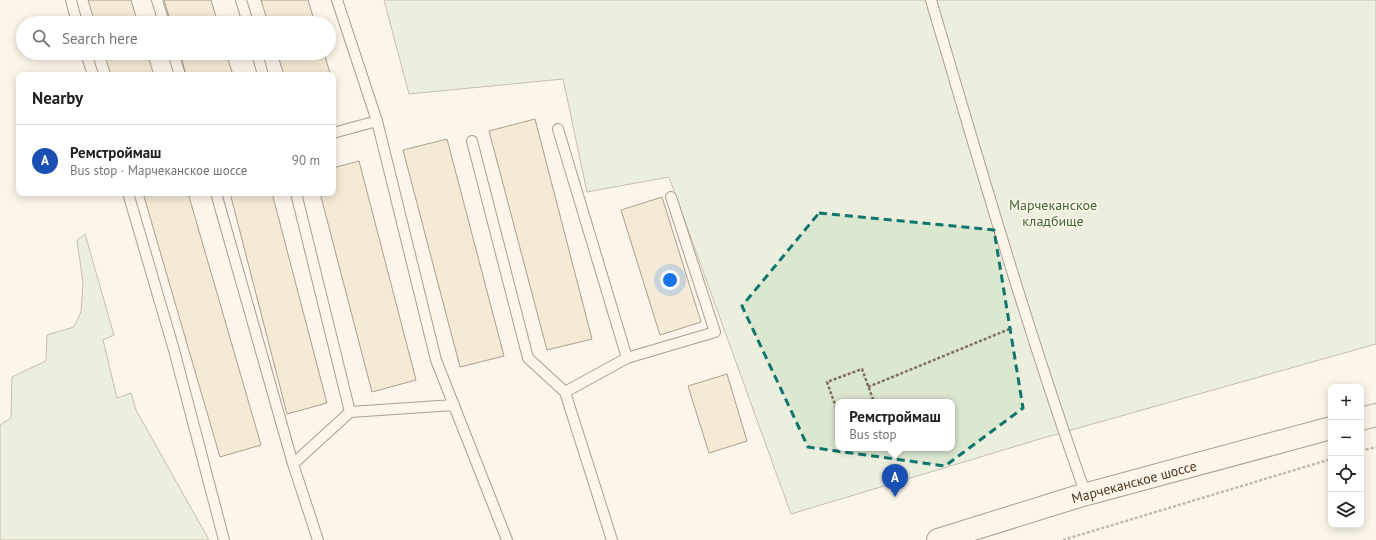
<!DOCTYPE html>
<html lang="en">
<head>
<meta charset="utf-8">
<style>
  :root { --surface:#fff; --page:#f6f6f6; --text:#222; --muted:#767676; --line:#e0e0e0; --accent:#b45309 }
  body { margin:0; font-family:"PT Sans",sans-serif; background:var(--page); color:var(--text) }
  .controls { position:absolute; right:12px; bottom:12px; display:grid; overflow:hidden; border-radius:8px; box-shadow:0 2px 10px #0003 }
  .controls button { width:36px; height:36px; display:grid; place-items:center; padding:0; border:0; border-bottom:1px solid var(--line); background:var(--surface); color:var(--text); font:20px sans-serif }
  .you { position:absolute; left:670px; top:280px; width:14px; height:14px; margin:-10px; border:3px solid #fff; border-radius:50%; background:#1a73e8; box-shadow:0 0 0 6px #1a73e833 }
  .badge { display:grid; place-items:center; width:26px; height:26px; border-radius:50%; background:var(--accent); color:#fff; font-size:13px; font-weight:700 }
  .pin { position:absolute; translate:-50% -33px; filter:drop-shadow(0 1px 2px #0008) }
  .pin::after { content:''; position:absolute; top:21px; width:14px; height:12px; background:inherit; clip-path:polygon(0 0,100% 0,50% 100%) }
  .popup { position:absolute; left:835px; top:399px; width:120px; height:52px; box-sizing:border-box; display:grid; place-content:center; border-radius:8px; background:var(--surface); filter:drop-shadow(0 1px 3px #0005); font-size:13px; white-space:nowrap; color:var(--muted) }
  .popup b { font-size:15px; color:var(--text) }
  .popup::after { content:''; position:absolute; left:50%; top:100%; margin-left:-8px; border:8px solid transparent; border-top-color:var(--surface) }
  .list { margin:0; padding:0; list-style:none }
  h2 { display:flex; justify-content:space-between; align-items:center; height:52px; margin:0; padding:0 16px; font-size:17px }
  h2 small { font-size:13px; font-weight:400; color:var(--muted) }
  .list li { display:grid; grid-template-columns:26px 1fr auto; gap:12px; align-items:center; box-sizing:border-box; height:72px; padding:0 16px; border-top:1px solid var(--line) }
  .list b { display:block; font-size:15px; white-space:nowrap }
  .list p { margin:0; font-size:13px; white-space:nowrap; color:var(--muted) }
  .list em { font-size:13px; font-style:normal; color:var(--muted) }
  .icon { flex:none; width:22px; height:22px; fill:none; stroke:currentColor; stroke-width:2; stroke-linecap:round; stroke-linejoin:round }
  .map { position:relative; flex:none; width:1376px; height:540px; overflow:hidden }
  .search { position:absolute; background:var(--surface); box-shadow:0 2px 10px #0003; left:16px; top:16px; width:320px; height:44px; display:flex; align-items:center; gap:10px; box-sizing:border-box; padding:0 14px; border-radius:22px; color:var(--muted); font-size:15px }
  .panel { position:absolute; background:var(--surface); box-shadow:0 2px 10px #0003; left:16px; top:72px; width:320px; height:124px; border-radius:8px }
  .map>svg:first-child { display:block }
  .green { fill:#dce7d0; stroke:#887966; fill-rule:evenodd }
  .building { fill:#ecdcbc; stroke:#4a3520 }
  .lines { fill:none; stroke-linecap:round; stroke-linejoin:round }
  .service-casing { stroke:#4a3520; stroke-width:12 }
  .tertiary-casing { stroke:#4a3520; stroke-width:24 }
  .path { stroke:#7f6f5c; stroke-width:2.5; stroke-dasharray:3 2; stroke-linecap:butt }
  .service { stroke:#fbf6e9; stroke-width:10 }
  .tertiary { stroke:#fbf6e9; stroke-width:22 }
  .marked { fill:none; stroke:#0f766e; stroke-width:3; stroke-dasharray:8 5; stroke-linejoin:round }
  .labels { text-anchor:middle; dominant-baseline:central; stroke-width:3; stroke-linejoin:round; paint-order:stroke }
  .park-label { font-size:14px; fill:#436837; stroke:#fbf6e9 }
  .street-label { font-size:14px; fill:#4a3520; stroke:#fbf6e9 }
</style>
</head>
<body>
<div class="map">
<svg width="1376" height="540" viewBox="0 0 1376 540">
  <rect width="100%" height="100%" fill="#fbf6e9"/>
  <path class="green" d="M384 0H1376V344L1050 436 791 514 669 177 587 192 563 79 409 94ZM838 402H952V448H838Z
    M85 234 114 335 103 340 117 398 131 393 136 410 209 540H0V425L11 418 12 377 46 361 47 335 74 327 81 312 83 283 77 240Z"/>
  <path class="building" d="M88 0H131L138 23H95Z
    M164 0H211L218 23H171Z
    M261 0H308L315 23H268Z
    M104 53H147L154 75H111Z
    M180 53H226L233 75H186Z
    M277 53H324L330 73 324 75H284Z
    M535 119 592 339 547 350 489 131Z
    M447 139 504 356 460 367 403 150Z
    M359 161 416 380 372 392 320 193H333V168Z
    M143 193H188L261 445 220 457Z
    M230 193H272L327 403 287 414Z
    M662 197 701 322 660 335 621 210Z
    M727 374 747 441 709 453 688 386Z"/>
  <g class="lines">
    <g class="service-casing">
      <path id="service" d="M71 0 77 23
        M157 0 164 23
        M241 0 248 23
        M337 0 377 121 436 360 507 540
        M931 0C980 166 1028 332 1086 495
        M86 53 93 75
        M173 53 180 75
        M257 53 263 75
        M558 129 627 358 565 392 612 540
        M333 133 377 121
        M472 141 528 358 565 392
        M128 193 174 350 224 540
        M216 193 293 464
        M296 193 350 412 293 464 318 540
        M627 358 715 332 671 197
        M350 412 454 405"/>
    </g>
    <g class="tertiary-casing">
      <path id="tertiary" d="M1361 419 1376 415
        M938 540 1076 497 1331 428"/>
    </g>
    <path class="path" d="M868 387 1012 328
      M838 413 827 382 862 369 874 402
      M1361 451 1376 447
      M1063 540 1331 459"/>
    <use href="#service" class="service"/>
    <use href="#tertiary" class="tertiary"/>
  </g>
  <path d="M0 0H1376V540H0ZM819 213 994 230 1023 408 945 466 808 447 742 306Z" fill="#fbf6e9" fill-opacity=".55" fill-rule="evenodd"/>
  <path class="marked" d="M819 213 994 230 1023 408 945 466 808 447 742 306Z"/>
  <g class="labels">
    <g class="park-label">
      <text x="1053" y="205">Марчеканское<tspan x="1053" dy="16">кладбище</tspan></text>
    </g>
    <g class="street-label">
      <text transform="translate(1134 482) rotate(-15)">Марчеканское шоссе</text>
    </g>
  </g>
</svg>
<div class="controls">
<button>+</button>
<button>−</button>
<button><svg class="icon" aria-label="locate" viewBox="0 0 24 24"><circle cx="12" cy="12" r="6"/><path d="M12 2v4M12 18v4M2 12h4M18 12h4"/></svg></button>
<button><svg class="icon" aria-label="layers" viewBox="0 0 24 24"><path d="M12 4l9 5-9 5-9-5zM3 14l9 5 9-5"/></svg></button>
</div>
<div class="you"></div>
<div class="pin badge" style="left:895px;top:497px;background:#1a4fb4">A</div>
<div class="popup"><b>Ремстроймаш</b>Bus stop</div>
<div class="search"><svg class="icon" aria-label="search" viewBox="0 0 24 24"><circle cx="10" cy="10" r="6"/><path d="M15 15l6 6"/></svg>Search here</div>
<section class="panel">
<h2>Nearby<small></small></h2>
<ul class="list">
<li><span class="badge" style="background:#1a4fb4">A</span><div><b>Ремстроймаш</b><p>Bus stop · Марчеканское шоссе</p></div><em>90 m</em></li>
</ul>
</section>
</div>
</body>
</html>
